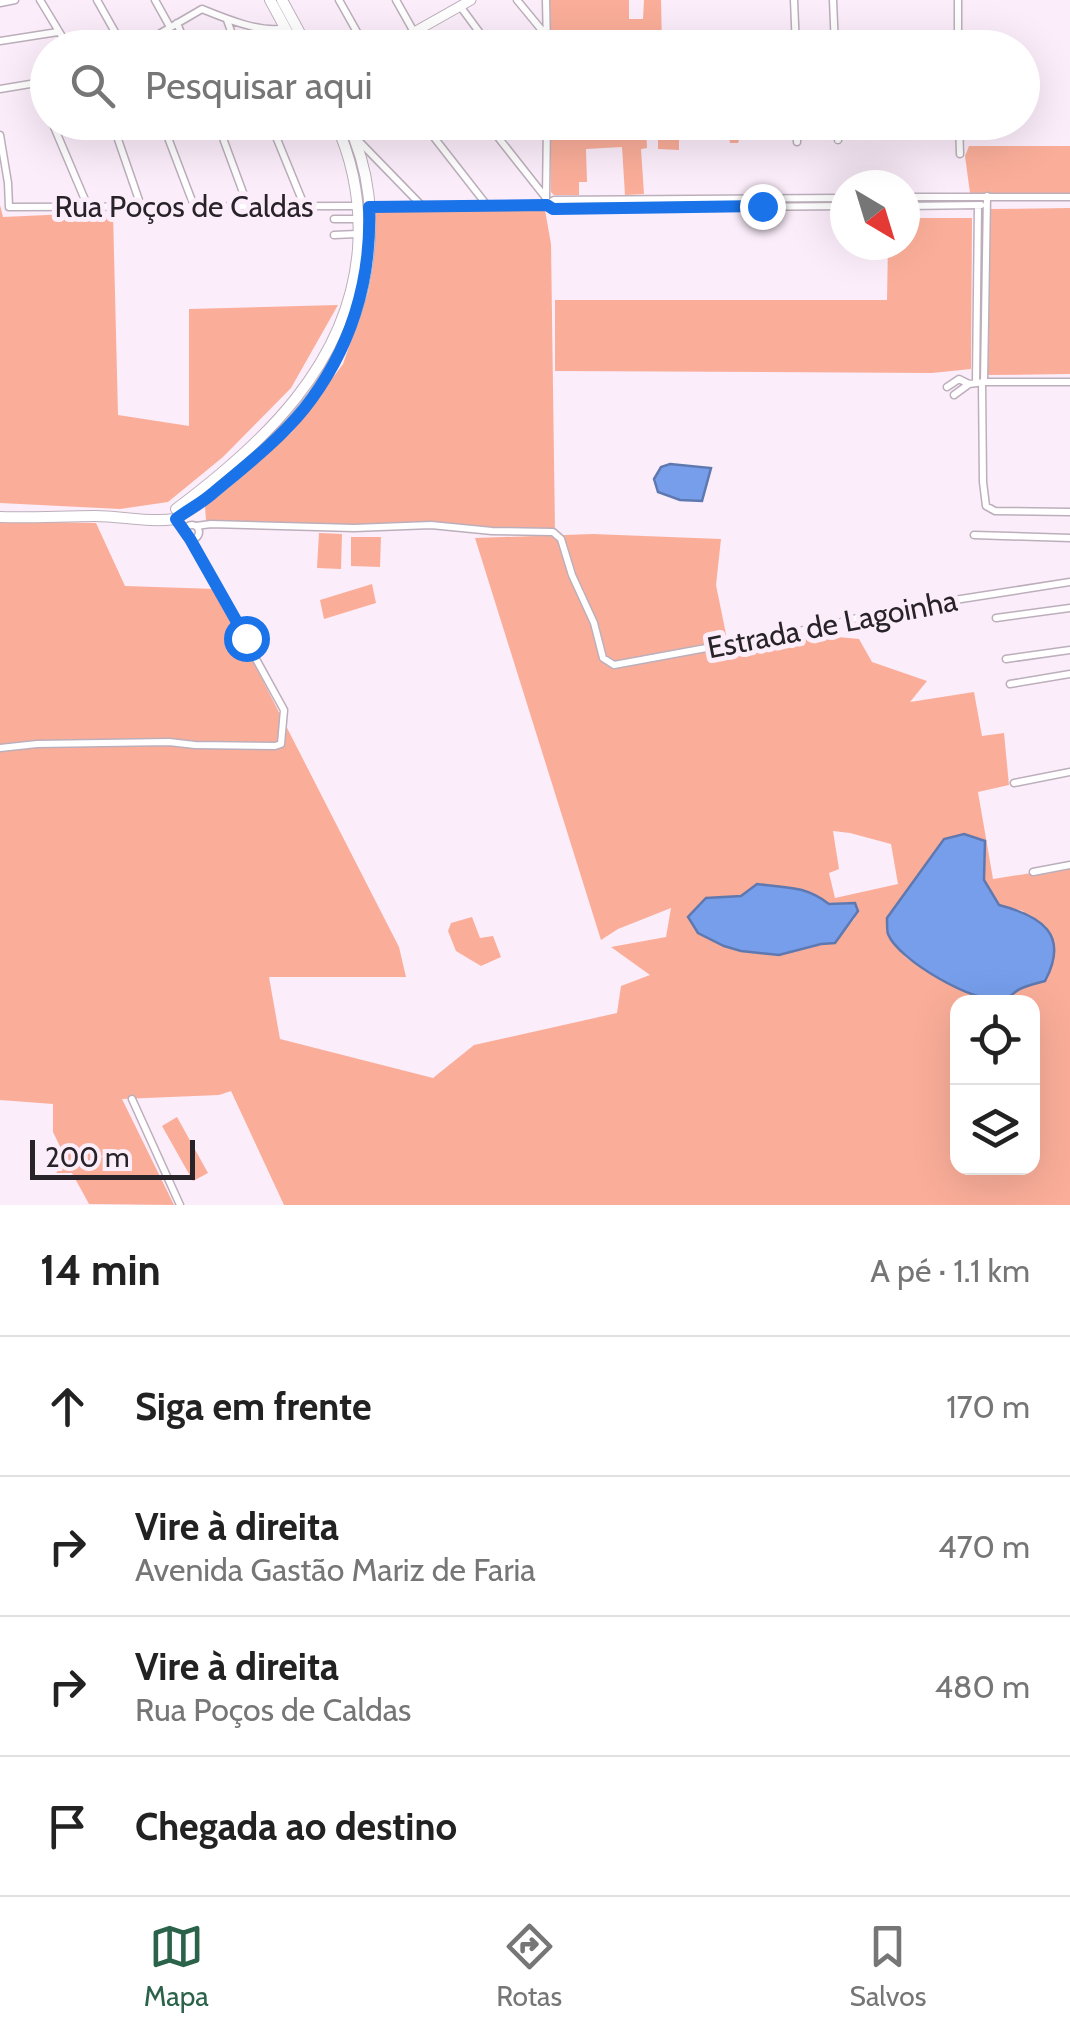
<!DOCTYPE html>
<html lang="pt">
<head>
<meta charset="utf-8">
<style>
  :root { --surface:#fff; --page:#f6f6f6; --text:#222; --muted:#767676; --line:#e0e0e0; --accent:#2b624a }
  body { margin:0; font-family:Cabin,sans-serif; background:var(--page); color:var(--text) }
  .controls { position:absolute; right:30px; bottom:30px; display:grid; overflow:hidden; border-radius:20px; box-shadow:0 10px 40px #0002 }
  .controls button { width:90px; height:90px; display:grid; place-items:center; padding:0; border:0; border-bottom:2px solid var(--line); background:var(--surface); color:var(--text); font:50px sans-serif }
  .compass { position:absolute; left:830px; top:170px; width:90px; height:90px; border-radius:50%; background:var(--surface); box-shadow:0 10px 40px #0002; rotate:142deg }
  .scale { position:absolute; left:30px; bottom:25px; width:165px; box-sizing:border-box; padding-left:10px; border:5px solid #282328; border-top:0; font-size:28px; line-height:35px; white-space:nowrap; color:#282328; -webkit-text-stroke:8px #fbedfa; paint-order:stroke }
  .stop { position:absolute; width:30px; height:30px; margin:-22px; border:8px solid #1a73e8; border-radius:50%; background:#fff }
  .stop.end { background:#1a73e8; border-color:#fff; box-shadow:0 2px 10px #0008 }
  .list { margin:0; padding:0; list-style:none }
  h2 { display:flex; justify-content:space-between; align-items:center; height:130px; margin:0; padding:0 40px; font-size:42px }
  h2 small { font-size:32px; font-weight:400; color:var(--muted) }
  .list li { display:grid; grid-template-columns:65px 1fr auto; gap:30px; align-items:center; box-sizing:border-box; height:140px; padding:0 40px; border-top:2px solid var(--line) }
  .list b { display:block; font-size:38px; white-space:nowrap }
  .list p { margin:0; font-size:32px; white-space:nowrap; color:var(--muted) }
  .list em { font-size:32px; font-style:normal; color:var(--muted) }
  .icon { flex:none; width:55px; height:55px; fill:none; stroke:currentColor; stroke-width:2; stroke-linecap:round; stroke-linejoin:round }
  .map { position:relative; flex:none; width:1070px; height:1205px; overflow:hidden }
  .search { position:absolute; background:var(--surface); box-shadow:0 10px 40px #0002; left:30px; right:30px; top:30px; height:110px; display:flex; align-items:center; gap:25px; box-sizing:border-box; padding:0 35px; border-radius:55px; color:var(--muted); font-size:38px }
  .sheet { height:690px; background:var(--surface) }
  nav { display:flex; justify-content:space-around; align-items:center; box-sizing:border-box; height:140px; border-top:2px solid var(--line); background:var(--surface); font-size:28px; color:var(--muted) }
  nav a { display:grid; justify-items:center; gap:5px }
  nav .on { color:var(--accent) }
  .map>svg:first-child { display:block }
  .green { fill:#faae99; fill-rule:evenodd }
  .water { fill:#769eeb; stroke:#5f79b0; stroke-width:2.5 }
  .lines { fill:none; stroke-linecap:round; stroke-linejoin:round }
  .minor-casing { stroke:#bcafbb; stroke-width:9 }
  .secondary-casing { stroke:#bcafbb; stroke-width:11 }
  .primary-casing { stroke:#bcafbb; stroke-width:12 }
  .minor { stroke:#fff; stroke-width:6 }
  .secondary { stroke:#fff; stroke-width:9 }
  .primary { stroke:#fff; stroke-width:10 }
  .route { stroke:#1a73e8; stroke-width:12 }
  .labels { text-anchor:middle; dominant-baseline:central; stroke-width:10; stroke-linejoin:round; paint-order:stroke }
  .street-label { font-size:30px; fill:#282328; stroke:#fbedfa }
</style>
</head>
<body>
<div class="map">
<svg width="1070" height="1205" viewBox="0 0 1070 1205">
  <rect width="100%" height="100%" fill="#fbedfa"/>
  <path class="green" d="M550 0H629V19H643L644 0H661L662 47H551Z
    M551 123H739V140L738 143H730L729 136 679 139V150L658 149V127H646L647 148 641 149 644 194 625 195 622 147 586 149 587 182H579V195H554L551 192Z
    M969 146H1070V194L970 193 965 156Z
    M0 205 3 217 113 212 118 415 189 426V309L338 305 291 388 223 457 168 502 120 509 0 503Z
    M1070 208V374L988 375V209Z
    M545 210 551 244 555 531 206 521 205 506 292 432 343 364 368 293 373 267 374 212Z
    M905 218H972L971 369 932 373 555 371V300H887L888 245H905Z
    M0 521 96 523 125 586 216 589 399 947 406 977H269L280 1039 433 1078 474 1045 617 1013 621 986 650 975 611 947 666 937 671 908 618 929 601 940 475 538 593 534 721 539 716 585 729 649 817 635 859 639 872 662 927 681 910 702 974 692 982 736 1004 733 1009 785 978 792 993 879 1070 867V1205H284L231 1091 219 1095 122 1099 174 1205 89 1204 72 1173H56L67 1161 53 1132V1104L0 1100ZM833 831 850 833 891 844 898 884 835 898 829 873 839 869ZM944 839 985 841 984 880 999 905 1023 911 1045 980 1016 990 972 994 928 972 905 957 887 918ZM757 884C785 888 805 886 828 905L848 902 855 918 835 943 821 944 778 955 724 946 706 898 742 896ZM958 1002H1032V1168H958Z
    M319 533 342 534 341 569 317 568Z
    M351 537H381L380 567 351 566Z
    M372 584 376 603 324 619 320 600Z
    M472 917 480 938 493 936 501 957 481 966 456 951 448 931 451 923Z
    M177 1117 208 1173 193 1181 162 1126Z"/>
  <path class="water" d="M670 464 711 468 702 501 680 500 658 492 654 479 661 467Z
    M964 834 985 841 984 880 999 905C1041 916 1070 934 1045 981 1037 983 1029 985 1022 988 1014 991 1011 998 1002 1000 975 1004 898 960 888 934 887 932 887 921 887 918L944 839Z
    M757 884C786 888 804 885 829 904L855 903 858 911 835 943 821 944 779 955 741 951 724 946 698 933 688 917 706 898 741 896Z"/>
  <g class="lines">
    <g class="minor-casing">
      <path id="minor" d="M40 0 69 48
        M97 0 124 48
        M155 0 170 27
        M339 0 366 48
        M396 0 414 32 426 48
        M517 0 545 34
        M546 0 547 48
        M794 0 796 48
        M833 0 835 48
        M958 0V48
        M0 3 15 0
        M460 6 491 48
        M227 20 237 48
        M177 23 187 48
        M0 41 58 32
        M135 48 202 9C224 18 262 34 285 28
        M37 84 48 111
        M0 89 48 81
        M52 122 88 207
        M112 122 141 206
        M162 122 194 206
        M217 122 248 206
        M270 122 304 205
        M422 122 486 204
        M486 122 546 198
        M797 122V142
        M837 122 838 140
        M959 122 960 154
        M0 135 8 183 9 207 357 206
        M354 136 422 206
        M905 197H1070
        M546 198 547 122
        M548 204 554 200 845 198
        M905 206 981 205
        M370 207 547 205 553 209 845 206
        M334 219H357
        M334 235 357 234
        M982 382 983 482 986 506 995 511 1070 512
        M984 382 987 196
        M976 383 978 205
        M947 387 959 379 969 384
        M954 395 969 384 984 382H1070
        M185 532a7 7 0 1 1 14 0a7 7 0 1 1-14 0Z
        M196 526 211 524 354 528 431 525 492 531 553 532 561 539 572 575 594 623 603 658 614 665 826 626 884 611 1070 582
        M974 535 1070 538
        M996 618 1070 608
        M1006 659 1070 650
        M1010 684 1070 674
        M0 748 37 744 169 742 195 745 275 746 281 744 284 710 190 539
        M1014 783 1070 772
        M1033 872 1070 865
        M132 1099 180 1205"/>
    </g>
    <g class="secondary-casing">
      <path id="secondary" d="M386 48 471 0"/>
    </g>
    <g class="primary-casing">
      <path id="primary" d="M270 0 296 48
        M282 0 308 48
        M176 509C263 444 349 364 358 249 361 205 354 163 335 122
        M181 515C203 503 222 486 242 469 263 450 285 432 302 410 367 333 393 215 347 122
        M0 517C32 518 64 516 95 516 122 516 148 523 175 519"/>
    </g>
    <use href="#minor" class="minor"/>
    <use href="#secondary" class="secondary"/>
    <use href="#primary" class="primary"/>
  </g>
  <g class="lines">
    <path class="route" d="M246 638 190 539 176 519C186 511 202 503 213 493 244 467 278 441 304 409 350 351 372 281 369 207L547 205 553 209 762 206"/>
  </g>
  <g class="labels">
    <g class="street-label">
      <text x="184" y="206">Rua Poços de Caldas</text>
      <text transform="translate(832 624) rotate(-11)">Estrada de Lagoinha</text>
    </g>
  </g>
</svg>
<div class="controls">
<button><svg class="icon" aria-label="locate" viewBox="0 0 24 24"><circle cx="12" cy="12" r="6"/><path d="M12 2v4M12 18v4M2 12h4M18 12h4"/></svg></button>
<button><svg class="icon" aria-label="layers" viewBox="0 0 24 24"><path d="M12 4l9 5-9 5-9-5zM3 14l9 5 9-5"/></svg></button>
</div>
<svg class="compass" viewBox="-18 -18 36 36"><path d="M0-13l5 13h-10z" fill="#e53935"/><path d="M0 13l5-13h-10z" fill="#767676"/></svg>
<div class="scale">200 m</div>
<div class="stop" style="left:246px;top:638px"></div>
<div class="stop end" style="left:762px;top:206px"></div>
<div class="search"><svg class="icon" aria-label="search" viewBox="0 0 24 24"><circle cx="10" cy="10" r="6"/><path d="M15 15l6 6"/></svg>Pesquisar aqui</div>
</div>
<section class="sheet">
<h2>14 min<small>A pé · 1.1 km</small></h2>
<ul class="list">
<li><svg class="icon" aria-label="ahead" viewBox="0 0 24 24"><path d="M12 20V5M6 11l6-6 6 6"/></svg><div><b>Siga em frente</b></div><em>170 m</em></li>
<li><svg class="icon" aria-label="right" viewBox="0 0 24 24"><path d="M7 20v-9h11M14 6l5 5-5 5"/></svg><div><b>Vire à direita</b><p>Avenida Gastão Mariz de Faria</p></div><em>470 m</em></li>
<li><svg class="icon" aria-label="right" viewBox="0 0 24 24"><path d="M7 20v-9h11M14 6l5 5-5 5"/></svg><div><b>Vire à direita</b><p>Rua Poços de Caldas</p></div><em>480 m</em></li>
<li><svg class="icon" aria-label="arrive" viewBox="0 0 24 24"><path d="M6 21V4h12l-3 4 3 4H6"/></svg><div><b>Chegada ao destino</b></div></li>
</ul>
</section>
<nav>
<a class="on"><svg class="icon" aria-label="map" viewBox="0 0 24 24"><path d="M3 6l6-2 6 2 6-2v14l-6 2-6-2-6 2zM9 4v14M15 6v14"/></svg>Mapa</a>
<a><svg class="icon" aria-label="directions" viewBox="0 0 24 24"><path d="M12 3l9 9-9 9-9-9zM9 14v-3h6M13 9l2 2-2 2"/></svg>Rotas</a>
<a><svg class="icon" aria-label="saved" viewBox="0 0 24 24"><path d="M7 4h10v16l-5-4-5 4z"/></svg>Salvos</a>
</nav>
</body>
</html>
